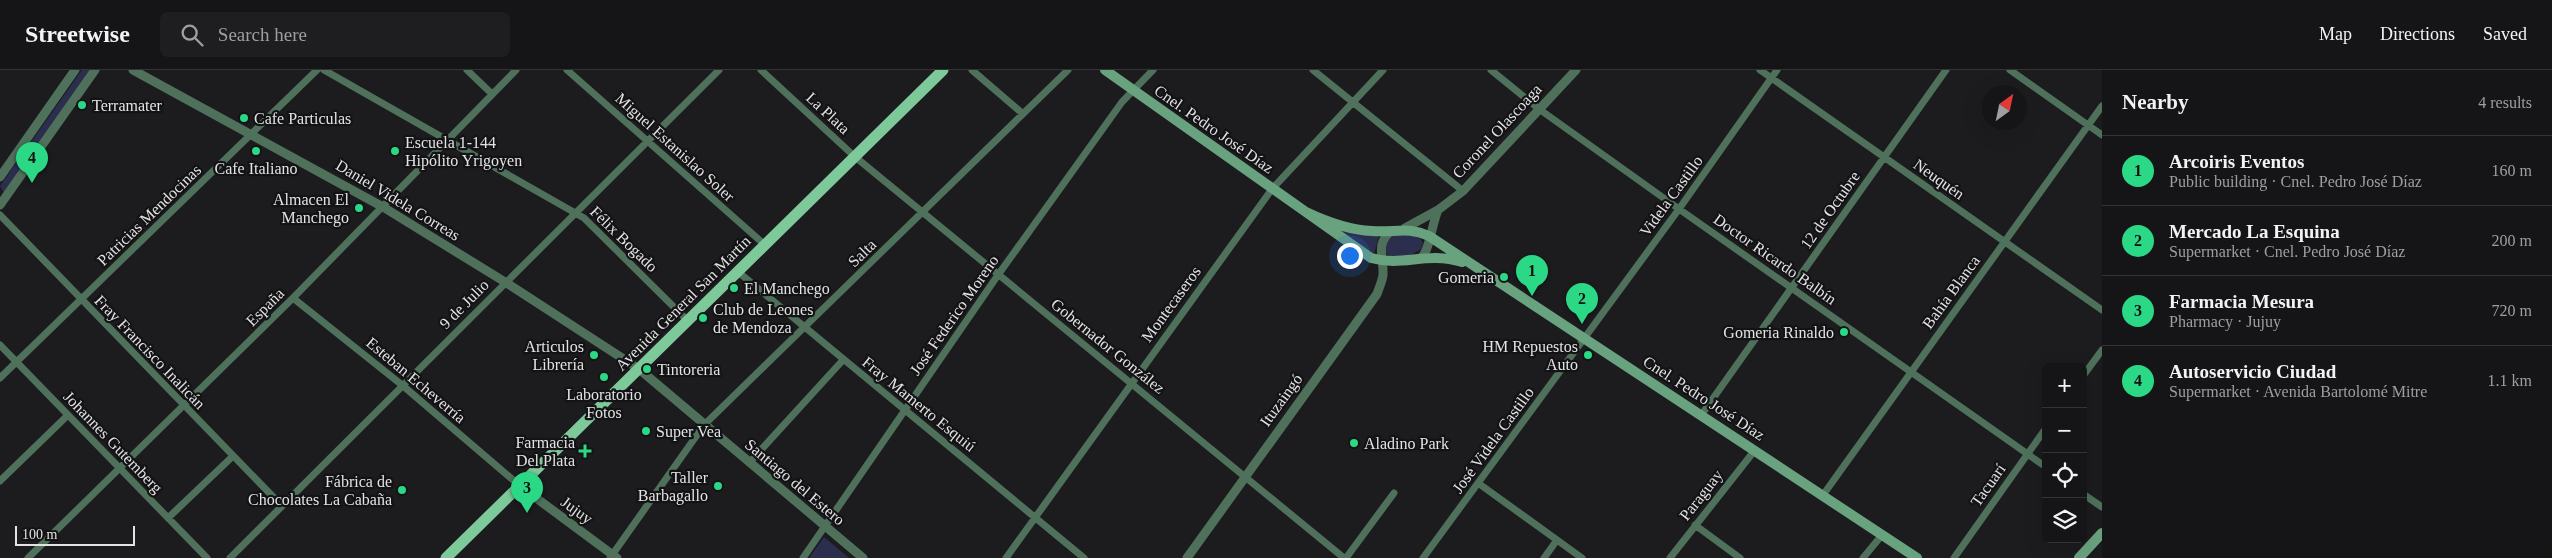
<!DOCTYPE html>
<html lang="en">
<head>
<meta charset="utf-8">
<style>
  :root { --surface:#151517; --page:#1e1e20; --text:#f1f3f6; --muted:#9d9fa1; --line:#343436; --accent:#2ad885 }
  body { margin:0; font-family:"Times New Roman",serif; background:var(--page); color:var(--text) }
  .controls { position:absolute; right:15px; bottom:15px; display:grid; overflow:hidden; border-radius:8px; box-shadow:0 5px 20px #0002 }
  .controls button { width:45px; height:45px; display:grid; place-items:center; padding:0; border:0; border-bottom:1px solid var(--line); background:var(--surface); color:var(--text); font:25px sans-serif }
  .compass { position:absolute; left:1982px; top:15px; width:45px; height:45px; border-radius:50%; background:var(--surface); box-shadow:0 5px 20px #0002; rotate:33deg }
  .scale { position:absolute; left:15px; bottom:12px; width:120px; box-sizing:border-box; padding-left:5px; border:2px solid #e3e3e4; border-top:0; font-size:14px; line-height:18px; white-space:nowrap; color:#e3e3e4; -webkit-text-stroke:4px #131315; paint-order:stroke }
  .you { position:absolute; left:1349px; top:185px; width:18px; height:18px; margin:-12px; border:4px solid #fff; border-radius:50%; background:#1a73e8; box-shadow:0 0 0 8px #1a73e833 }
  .badge { display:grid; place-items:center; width:32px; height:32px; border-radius:50%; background:var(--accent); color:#111; font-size:16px; font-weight:700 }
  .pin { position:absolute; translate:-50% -41px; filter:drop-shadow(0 1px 2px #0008) }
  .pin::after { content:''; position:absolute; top:26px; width:18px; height:15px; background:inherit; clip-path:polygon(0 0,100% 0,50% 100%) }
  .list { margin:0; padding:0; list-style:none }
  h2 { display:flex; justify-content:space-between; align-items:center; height:65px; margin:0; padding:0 20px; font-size:21px }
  h2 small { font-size:16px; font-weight:400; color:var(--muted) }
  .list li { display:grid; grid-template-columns:32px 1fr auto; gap:15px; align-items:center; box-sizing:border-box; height:70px; padding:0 20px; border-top:1px solid var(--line) }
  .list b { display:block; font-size:19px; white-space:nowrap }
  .list p { margin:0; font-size:16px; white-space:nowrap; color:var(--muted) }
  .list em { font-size:16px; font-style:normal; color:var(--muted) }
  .icon { flex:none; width:28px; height:28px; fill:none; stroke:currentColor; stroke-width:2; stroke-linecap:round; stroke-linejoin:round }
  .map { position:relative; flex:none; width:2102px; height:488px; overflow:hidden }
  header { display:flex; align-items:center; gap:30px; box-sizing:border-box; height:70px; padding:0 25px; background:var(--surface); border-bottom:1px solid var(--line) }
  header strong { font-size:24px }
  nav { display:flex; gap:28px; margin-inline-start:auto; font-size:18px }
  .search { width:350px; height:45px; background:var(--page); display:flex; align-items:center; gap:12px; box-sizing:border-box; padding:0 18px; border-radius:8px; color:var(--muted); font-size:19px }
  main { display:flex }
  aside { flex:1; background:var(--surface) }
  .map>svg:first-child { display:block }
  .green { fill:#2c2e4e }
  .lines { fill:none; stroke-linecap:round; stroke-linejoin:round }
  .minor { stroke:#4f715b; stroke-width:7 }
  .tertiary { stroke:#4f715b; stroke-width:9 }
  .secondary { stroke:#69a27f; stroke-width:10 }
  .primary { stroke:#7ec99a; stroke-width:11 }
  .poi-dot { fill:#2ad885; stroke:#131315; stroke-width:2 }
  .labels { text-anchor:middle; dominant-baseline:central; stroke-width:4.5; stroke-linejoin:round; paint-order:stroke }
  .poi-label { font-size:16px; fill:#e3e3e4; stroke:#131315; text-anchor:start }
  .street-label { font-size:16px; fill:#e3e3e4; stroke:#131315 }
</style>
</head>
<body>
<header>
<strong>Streetwise</strong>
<div class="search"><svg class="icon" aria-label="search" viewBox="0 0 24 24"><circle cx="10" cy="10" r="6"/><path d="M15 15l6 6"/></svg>Search here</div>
<nav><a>Map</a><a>Directions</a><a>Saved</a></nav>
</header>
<main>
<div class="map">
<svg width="2102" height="488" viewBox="0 0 2102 488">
  <rect width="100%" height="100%" fill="#1c1c1f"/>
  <path class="green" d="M82 0H90L4 123 0 116Z
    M1338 159 1379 166 1374 184 1366 181Z
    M1395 164 1419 166 1423 173 1421 179 1410 186 1391 187 1385 182V173Z
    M824 467 849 488H809Z"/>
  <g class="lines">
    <path class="minor" d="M324 0 584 148 688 251
      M467 0 492 24
      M567 0 765 175
      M761 0 854 86 1344 488
      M972 0 1023 44
      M1313 0 1463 121
      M1491 0 1539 39 1679 139 2046 397
      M1760 0 2102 240
      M2010 0 2102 65
      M0 145 282 436
      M737 201 1084 488
      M293 228 402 315 520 416
      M0 275 207 488
      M2083 306 2102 280
      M0 308 317 0
      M1702 344 1946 0
      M749 393 843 290
      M0 411 68 345
      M1478 413 1582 488
      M2083 424 2102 437
      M1823 425 2102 36
      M168 448 233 386
      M1695 455 1740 488
      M28 488 293 228 516 0
      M230 488 719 0
      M610 488 704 355 1068 0
      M803 488 998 205 1122 32 1153 0
      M1006 488 1272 119 1383 0
      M1346 488 1394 423
      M1423 488 1679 139 1777 0
      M1544 488 1557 470
      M1670 488 1755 380
      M1863 488 1882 465
      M1954 488 2046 358"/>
    <path class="tertiary" d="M133 0 383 137 505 212 639 299 863 488
      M0 107 75 0
      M0 135 95 0
      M1405 158 1438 140 1463 121 1576 0
      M1422 187C1430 178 1432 154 1438 140
      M520 416 617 488
      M1187 488 1377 224C1379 218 1382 212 1383 205 1384 188 1375 174 1391 161"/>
    <path class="secondary" d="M1105 0 1371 188C1404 197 1426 181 1462 192
      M1306 142C1327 152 1348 160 1372 161 1395 163 1407 156 1429 166L1917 488
      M2079 488 2102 463"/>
    <path class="primary" d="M446 488 943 0"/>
  </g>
  <g class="poi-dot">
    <circle cx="82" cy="35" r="5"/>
    <circle cx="244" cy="48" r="5"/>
    <circle cx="256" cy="81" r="5"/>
    <circle cx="395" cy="81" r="5"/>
    <circle cx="359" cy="138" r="5"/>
    <circle cx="1504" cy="207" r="5"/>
    <circle cx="734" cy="218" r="5"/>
    <circle cx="703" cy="248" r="5"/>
    <circle cx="1844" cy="262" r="5"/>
    <circle cx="594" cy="285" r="5"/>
    <circle cx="1588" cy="285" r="5"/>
    <circle cx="647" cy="299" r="5"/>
    <circle cx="604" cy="307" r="5"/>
    <circle cx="646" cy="361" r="5"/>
    <circle cx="1354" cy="373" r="5"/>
    <path d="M582.5 373.5h5v5h5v5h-5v5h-5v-5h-5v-5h5z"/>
    <circle cx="718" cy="416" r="5"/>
    <circle cx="402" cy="420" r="5"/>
  </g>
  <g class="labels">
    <g class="poi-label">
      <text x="92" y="35">Terramater</text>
      <text x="254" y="48">Cafe Particulas</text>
      <text x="405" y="72">Escuela 1-144<tspan x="405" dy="18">Hipólito Yrigoyen</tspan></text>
      <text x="256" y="98" text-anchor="middle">Cafe Italiano</text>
      <text x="349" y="129" text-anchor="end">Almacen El<tspan x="349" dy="18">Manchego</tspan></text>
      <text x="1494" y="207" text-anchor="end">Gomeria</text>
      <text x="744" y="218">El Manchego</text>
      <text x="713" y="239">Club de Leones<tspan x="713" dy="18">de Mendoza</tspan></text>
      <text x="1834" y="262" text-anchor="end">Gomeria Rinaldo</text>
      <text x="584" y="276" text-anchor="end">Articulos<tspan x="584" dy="18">Librería</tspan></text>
      <text x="1578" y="276" text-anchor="end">HM Repuestos<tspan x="1578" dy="18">Auto</tspan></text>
      <text x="657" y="299">Tintoreria</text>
      <text x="604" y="324" text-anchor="middle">Laboratorio<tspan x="604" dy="18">Fotos</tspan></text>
      <text x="656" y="361">Super Vea</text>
      <text x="575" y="372" text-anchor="end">Farmacia<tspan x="575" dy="18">Del Plata</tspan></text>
      <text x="1364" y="373">Aladino Park</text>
      <text x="708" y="407" text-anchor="end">Taller<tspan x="708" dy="18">Barbagallo</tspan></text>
      <text x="392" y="411" text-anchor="end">Fábrica de<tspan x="392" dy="18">Chocolates La Cabaña</tspan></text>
    </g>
    <g class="street-label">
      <text transform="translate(828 43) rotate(43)">La Plata</text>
      <text transform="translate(1214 59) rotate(35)">Cnel. Pedro José Díaz</text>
      <text transform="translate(1497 61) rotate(-47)">Coronel Olascoaga</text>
      <text transform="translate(675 77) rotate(42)">Miguel Estanislao Soler</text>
      <text transform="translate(1939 109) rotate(35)">Neuquén</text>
      <text transform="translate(1671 126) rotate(-54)">Videla Castillo</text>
      <text transform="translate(398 130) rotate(31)">Daniel Videla Correas</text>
      <text transform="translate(1830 140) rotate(-55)">12 de Octubre</text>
      <text transform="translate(149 145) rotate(-44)">Patricias Mendocinas</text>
      <text transform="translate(624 169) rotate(44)">Félix Bogado</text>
      <text transform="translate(862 183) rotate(-44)">Salta</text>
      <text transform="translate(1775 189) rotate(35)">Doctor Ricardo Balbín</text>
      <text transform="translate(1951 222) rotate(-54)">Bahía Blanca</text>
      <text transform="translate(683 233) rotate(-45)">Avenida General San Martín</text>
      <text transform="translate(464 234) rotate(-45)">9 de Julio</text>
      <text transform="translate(1171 234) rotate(-54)">Montecaseros</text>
      <text transform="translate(265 237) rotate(-45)">España</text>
      <text transform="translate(954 245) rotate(-55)">José Federico Moreno</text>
      <text transform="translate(1108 276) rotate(39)">Gobernador González</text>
      <text transform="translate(150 282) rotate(46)">Fray Francisco Inalicán</text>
      <text transform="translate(416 310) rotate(40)">Esteban Echeverría</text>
      <text transform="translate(1704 328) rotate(33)">Cnel. Pedro José Díaz</text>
      <text transform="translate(1281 330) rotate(-54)">Ituzaingó</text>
      <text transform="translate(919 334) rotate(39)">Fray Mamerto Esquiú</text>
      <text transform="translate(1493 370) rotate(-54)">José Videla Castillo</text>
      <text transform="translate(113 372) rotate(46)">Johannes Gutemberg</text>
      <text transform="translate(795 412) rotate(40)">Santiago del Estero</text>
      <text transform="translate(1988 415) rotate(-55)">Tacuarí</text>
      <text transform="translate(1701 425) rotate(-52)">Paraguay</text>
      <text transform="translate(577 440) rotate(36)">Jujuy</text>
    </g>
  </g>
</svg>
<div class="controls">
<button>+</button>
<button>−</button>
<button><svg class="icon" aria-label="locate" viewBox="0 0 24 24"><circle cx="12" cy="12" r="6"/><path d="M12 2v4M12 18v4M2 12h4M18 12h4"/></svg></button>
<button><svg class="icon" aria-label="layers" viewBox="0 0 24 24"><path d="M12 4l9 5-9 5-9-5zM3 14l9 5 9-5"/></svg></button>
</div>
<svg class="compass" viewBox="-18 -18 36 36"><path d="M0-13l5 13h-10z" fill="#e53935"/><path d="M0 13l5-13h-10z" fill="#9d9fa1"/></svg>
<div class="scale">100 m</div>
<div class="you"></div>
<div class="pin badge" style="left:1532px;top:226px">1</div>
<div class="pin badge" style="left:1582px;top:254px">2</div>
<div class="pin badge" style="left:527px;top:443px">3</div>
<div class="pin badge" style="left:32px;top:113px">4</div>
</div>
<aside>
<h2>Nearby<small>4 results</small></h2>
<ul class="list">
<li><span class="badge">1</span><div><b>Arcoiris Eventos</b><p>Public building · Cnel. Pedro José Díaz</p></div><em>160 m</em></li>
<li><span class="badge">2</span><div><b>Mercado La Esquina</b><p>Supermarket · Cnel. Pedro José Díaz</p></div><em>200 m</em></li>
<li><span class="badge">3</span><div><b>Farmacia Mesura</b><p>Pharmacy · Jujuy</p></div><em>720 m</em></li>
<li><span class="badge">4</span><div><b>Autoservicio Ciudad</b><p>Supermarket · Avenida Bartolomé Mitre</p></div><em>1.1 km</em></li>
</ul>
</aside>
</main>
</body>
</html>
